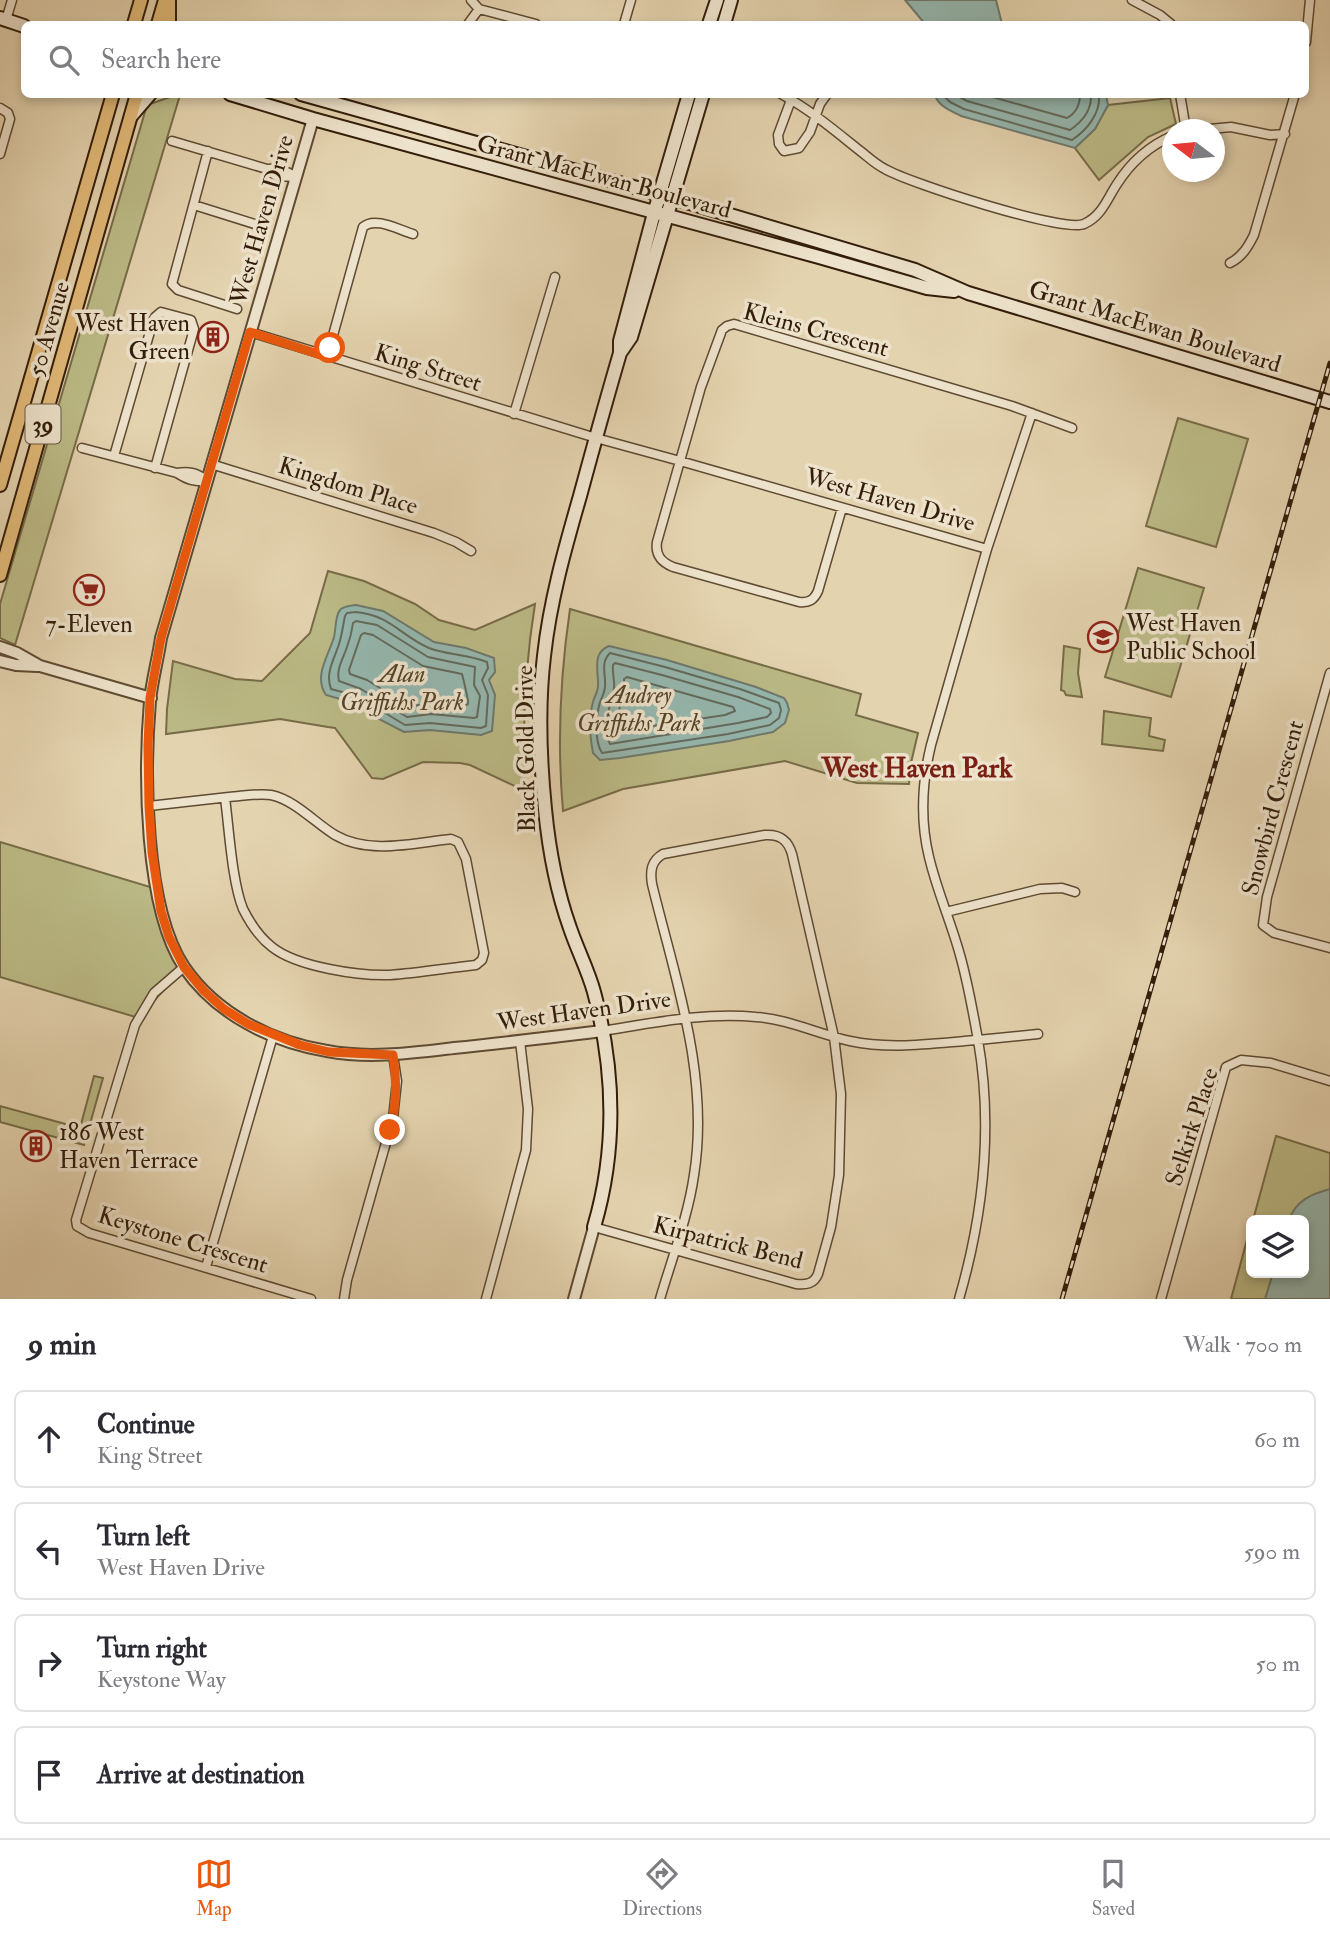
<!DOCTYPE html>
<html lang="en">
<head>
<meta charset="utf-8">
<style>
  :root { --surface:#fff; --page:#f7f7f7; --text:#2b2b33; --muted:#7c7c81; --line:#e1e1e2; --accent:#ea580c }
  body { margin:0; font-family:"IM FELL Double Pica",serif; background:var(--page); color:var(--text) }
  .controls { position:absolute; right:21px; bottom:21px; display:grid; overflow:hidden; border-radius:10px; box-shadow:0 4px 10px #0003 }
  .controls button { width:63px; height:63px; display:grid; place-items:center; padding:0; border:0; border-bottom:2px solid var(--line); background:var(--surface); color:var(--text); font:35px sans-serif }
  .compass { position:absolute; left:1162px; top:119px; width:63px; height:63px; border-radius:50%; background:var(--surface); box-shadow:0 4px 10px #0003; rotate:286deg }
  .stop { position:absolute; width:21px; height:21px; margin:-16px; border:5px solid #ea580c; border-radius:50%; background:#fff }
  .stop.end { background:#ea580c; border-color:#fff; box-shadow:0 2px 7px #0008 }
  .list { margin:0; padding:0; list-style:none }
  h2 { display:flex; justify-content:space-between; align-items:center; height:91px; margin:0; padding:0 28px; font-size:30px }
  h2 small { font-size:23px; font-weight:400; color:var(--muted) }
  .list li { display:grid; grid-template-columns:46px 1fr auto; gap:21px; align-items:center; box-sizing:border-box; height:98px; margin:0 14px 14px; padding:0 14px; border:2px solid var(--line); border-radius:10px }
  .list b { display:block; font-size:26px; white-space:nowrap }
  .list p { margin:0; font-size:23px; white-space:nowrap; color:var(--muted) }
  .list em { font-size:23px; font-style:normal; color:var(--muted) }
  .icon { flex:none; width:38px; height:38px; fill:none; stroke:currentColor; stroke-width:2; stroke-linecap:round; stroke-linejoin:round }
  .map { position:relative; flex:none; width:1330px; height:1299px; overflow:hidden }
  .search { position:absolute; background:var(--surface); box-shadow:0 4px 10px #0003; left:21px; right:21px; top:21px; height:77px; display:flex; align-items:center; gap:18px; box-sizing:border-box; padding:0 24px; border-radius:10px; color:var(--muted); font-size:26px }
  .sheet { height:539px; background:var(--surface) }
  nav { display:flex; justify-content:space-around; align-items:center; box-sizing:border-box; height:98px; border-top:2px solid var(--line); background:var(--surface); font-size:19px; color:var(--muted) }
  nav a { display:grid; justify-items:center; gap:4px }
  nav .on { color:var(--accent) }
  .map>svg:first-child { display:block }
  .green { fill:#bbba86; stroke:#776c48; stroke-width:2 }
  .water { fill:#95b7af; stroke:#6e796d; stroke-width:2 }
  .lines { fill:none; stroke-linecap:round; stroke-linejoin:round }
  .shore { stroke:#646a5c; stroke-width:2 }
  .minor-casing { stroke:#5f4a32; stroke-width:11 }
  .tertiary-casing { stroke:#5f4a32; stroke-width:14 }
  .secondary-casing { stroke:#331d09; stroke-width:16 }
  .primary-casing { stroke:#331d09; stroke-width:16 }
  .minor { stroke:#ede2cb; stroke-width:8 }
  .tertiary { stroke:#ede2cb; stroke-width:10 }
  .secondary { stroke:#ede2cb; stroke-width:12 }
  .primary { stroke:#e2ba78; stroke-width:12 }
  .rail-casing { stroke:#331d09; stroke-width:5 }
  .rail { stroke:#ede2cb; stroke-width:2.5; stroke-dasharray:8; stroke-linecap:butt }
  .route { stroke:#ea580c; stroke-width:9 }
  .labels { text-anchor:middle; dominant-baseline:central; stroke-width:7; stroke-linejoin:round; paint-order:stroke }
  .shield { fill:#ede2cb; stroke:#6b5843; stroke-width:2 }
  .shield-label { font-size:23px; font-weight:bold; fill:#331d09 }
  .street-label { font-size:24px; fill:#331d09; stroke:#ede2cb }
  .poi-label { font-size:24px; fill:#331d09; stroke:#ede2cb; text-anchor:start }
  .park-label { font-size:24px; font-style:italic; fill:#554428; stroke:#ede2cb }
  .quarter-label { font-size:28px; font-weight:bold; fill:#7a1f14; stroke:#ede2cb }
</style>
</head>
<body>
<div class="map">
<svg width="1330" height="1299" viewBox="0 0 1330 1299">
  <rect width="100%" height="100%" fill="#e4d3af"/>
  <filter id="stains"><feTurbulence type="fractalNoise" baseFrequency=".00286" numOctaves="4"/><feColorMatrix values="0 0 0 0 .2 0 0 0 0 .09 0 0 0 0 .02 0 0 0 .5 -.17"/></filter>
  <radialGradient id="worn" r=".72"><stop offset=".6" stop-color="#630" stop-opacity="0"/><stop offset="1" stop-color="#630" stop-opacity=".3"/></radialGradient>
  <path class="green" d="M176 95H180L15 645 0 638V604L147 105Z
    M1170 98 1176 124 1148 137 1099 180 1075 148 1095 129 1108 105Z
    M1178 418 1248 439 1216 547 1146 526Z
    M1138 568 1204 588 1171 697 1105 677Z
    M328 571 364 581 415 604 439 620 475 630 535 604C525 666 522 728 525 791L470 765 460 763 423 762 383 779 372 778 335 728 328 727 280 719 166 734 167 709 173 661 235 679 262 681 310 633Z
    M570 609 861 694 856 715 918 733 911 763 909 784 857 783 785 761 623 789 563 811C557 743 560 677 570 609Z
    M1064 646 1080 649 1078 673 1082 697 1066 695 1064 691 1061 690Z
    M1104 711 1151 718 1149 736 1165 740 1163 751 1102 744Z
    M0 842 157 889 184 967 139 1018 0 977Z
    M94 1076 103 1078 84 1145 0 1122V1106L80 1128Z
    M1276 1136 1330 1153V1299H1231L1251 1225V1273H1304V1220H1253Z"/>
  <path class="water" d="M905 0H996L1002 24H925Z
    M935 95H1106L1108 105 1095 129 1075 148 961 116C951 111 938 106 935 95Z
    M356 605 383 611 434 642 466 648 494 658 495 672 489 680 495 695 492 731 481 735 430 730 404 732 373 716 354 703 326 695C313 676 329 655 334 637 336 629 335 616 340 610 343 606 351 606 356 605Z
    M609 646 667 660 756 687 784 698 787 703 789 710 785 723 773 732 729 741 620 758 600 760 593 753C590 737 588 719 593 702 594 697 598 692 598 686 599 672 591 653 609 646Z
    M1330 1189V1299H1265L1273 1273H1304V1220H1289C1296 1200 1312 1194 1330 1189Z"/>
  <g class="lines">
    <path class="shore" d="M942 94 950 102 964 109 1072 140C1087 130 1101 113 1099 94
      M954 94 967 101 1070 130C1082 122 1092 110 1091 94
      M982 94 1067 118C1076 113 1080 104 1080 94
      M356 612C390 615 401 636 429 648 447 655 468 654 487 662L488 668 482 680 488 695 486 726 481 728 430 723 405 725 357 696 331 689C325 673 334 660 339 644 342 635 343 625 345 616L347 613Z
      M356 621 377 625 428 657 475 667 474 685 480 696 477 717 474 718 431 714 407 717 361 689 339 681C336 669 343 659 347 647 350 639 352 631 353 623Z
      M364 633 373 635 423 666 462 674C463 678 469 701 468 704L465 706 431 704 409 706 367 680 350 674 349 670 361 635Z
      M610 653 665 667 740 689 779 703 781 710 779 718 770 725 728 734 602 753C594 740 596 716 600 702 602 697 605 692 605 686 606 673 600 663 610 653Z
      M615 663 662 675 738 697 770 709 771 713 767 717 738 723 610 744C599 725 612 706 614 688 615 681 612 673 613 665Z
      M627 677 733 707 735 711 725 715 619 731 617 729C616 711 625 697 624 679Z"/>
    <g class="minor-casing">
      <path id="minor" d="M471 0 479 9 536 24
        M1132 0 1160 15 1171 24
        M6 20 12 0
        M468 24 479 9
        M624 24 631 0
        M1306 42 1310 0
        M781 94C809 109 834 130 859 150 867 156 875 164 885 169 909 183 1064 233 1084 224 1102 216 1107 199 1117 184 1131 162 1149 146 1172 136
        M1180 94 1186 130
        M791 100 778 135 779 144 784 151 799 148 810 132 820 104 827 94
        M0 108 8 113 10 119 0 154
        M1199 130 1231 127 1270 135 1285 134
        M172 141 267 169 276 176 296 177
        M208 151 172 284 178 290 237 309
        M267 169C279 168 285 170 296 177
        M194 205 261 226
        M1230 263C1242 257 1248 247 1254 235L1295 94
        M250 332 596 438 680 461 987 549 931 745C922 782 920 820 929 857 937 891 951 922 960 955 968 983 973 1012 978 1040 935 1043 892 1050 850 1041 818 1034 788 1019 756 1017 705 1012 653 1023 602 1031
        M327 357 363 227C375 216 399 230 413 234
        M514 414 555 277
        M82 448 177 473C188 480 194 482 207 481
        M114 456 154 318 161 312 191 320 194 329 155 468
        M211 464 434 533 456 542 471 551
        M177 473C190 471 196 473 207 480
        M842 508 818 591C814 600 809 603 799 602L673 567C661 562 655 555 657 542L701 387 722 330 727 326 734 324 1012 406 1072 428
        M987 549 1032 413
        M1330 673 1267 897 1263 925 1274 933 1330 948
        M149 806C175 803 202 800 229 797 243 796 258 793 271 795 295 800 315 823 335 835 369 855 414 843 451 839L458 842 466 859 484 953 482 960 476 965C447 968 419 973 390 975 359 976 297 967 272 947 259 937 250 923 243 909 232 882 229 828 225 798
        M946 912 1040 889 1062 888 1075 892
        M184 967 154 993 135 1025 76 1220 77 1226 89 1233 311 1299
        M594 1227 796 1284C806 1285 814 1284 818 1274L831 1227 839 1175 841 1094 834 1037 792 854C788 840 780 834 765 835L663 854C651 861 650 871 652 884 675 979 710 1076 694 1175 688 1217 672 1258 660 1299
        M206 1267 273 1036
        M344 1299 347 1280 393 1118 397 1081 393 1055
        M486 1299 526 1150 528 1109 520 1041
        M959 1299C983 1216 993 1126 978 1040L1038 1034
        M1161 1299 1226 1067 1241 1060 1271 1063 1330 1081"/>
    </g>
    <g class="tertiary-casing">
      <path id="tertiary" d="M313 119 161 638C158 659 152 680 150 701 144 772 144 907 184 967 216 1014 272 1042 327 1051 369 1059 412 1053 454 1048 504 1043 553 1037 602 1031
        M0 647 17 653 40 666 151 698
        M0 661 16 665 37 666
        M574 1299 594 1227"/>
    </g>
    <g class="secondary-casing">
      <path id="secondary" d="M0 18 24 26
        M709 24 717 0
        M724 24 731 0
        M230 94 313 119 819 257 927 288 954 291
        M301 94 673 198 915 270 968 293 1330 402
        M131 116 150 94
        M620 353 631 337 703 94
        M594 1227C617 1149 615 1071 594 992 588 970 577 949 570 928 556 889 549 850 545 809 540 759 538 706 544 656 550 601 565 548 580 496 593 448 606 401 620 353V341L653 217 689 94"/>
    </g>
    <g class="primary-casing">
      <path id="primary" d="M134 24 141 0
        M158 24 165 0
        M169 24V0
        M0 485 113 94
        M0 575 137 94"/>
    </g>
    <use href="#minor" class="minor"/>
    <use href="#tertiary" class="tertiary"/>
    <use href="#secondary" class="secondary"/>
    <use href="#primary" class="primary"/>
    <g class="rail-casing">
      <path id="rail" d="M1062 1299 1330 363"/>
    </g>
    <use href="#rail" class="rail"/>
  </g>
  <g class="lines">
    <path class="route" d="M330 348 327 357 250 332 161 638 150 698 148 746 149 806 152 852 161 911 169 937 184 967 204 991 224 1009 248 1024 300 1045 329 1052 393 1055C397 1080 397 1104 390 1130"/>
  </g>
  <defs>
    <g id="building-ring" transform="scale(1.575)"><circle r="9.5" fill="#ede2cb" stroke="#8f2418" stroke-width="1.5"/><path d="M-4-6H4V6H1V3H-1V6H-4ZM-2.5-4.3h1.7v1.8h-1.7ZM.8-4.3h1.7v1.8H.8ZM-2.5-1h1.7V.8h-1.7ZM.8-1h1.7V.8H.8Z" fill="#8f2418"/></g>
    <g id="supermarket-ring" transform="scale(1.575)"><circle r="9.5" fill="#ede2cb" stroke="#8f2418" stroke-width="1.5"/><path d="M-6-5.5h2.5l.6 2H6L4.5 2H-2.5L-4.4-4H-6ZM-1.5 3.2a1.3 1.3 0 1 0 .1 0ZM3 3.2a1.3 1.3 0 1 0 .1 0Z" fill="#8f2418"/></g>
    <g id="school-ring" transform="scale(1.575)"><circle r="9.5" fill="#ede2cb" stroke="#8f2418" stroke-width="1.5"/><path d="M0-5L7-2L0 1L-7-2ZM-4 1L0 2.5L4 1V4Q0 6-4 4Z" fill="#8f2418"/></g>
  </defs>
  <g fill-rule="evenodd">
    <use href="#building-ring" x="213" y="337"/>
    <use href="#supermarket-ring" x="89" y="590"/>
    <use href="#school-ring" x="1103" y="637"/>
    <use href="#building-ring" x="36" y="1146"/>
  </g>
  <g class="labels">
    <rect class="shield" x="25.5" y="404.5" width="35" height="39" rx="5"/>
    <g class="shield-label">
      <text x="43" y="424">39</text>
    </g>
    <g class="street-label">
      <text transform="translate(604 177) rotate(15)">Grant MacEwan Boulevard</text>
      <text transform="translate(262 220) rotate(-74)">West Haven Drive</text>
      <text transform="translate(1155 327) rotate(17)">Grant MacEwan Boulevard</text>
      <text transform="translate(49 329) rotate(-74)">50 Avenue</text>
      <text transform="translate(816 330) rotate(15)">Kleins Crescent</text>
      <text transform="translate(428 368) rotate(17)">King Street</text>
      <text transform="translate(348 486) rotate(17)">Kingdom Place</text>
      <text transform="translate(890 500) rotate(16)">West Haven Drive</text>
      <text transform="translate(526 749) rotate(-91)">Black Gold Drive</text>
      <text transform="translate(1273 808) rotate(-75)">Snowbird Crescent</text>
      <text transform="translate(584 1011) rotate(-8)">West Haven Drive</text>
      <text transform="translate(1192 1127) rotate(-72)">Selkirk Place</text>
      <text transform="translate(183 1240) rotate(17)">Keystone Crescent</text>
      <text transform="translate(728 1243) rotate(14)">Kirpatrick Bend</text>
    </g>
    <g class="poi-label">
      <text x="190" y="323" text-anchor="end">West Haven<tspan x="190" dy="28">Green</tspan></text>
      <text x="1126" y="623">West Haven<tspan x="1126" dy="28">Public School</tspan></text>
      <text x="89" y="624" text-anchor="middle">7-Eleven</text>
      <text x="59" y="1132">186 West<tspan x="59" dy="28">Haven Terrace</tspan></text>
    </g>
    <g class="park-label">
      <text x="402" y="674">Alan<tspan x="402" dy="28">Griffiths Park</tspan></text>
      <text x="639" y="695">Audrey<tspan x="639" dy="28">Griffiths Park</tspan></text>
    </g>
    <g class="quarter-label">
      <text x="917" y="768">West Haven Park</text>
    </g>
  </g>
  <rect width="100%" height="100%" filter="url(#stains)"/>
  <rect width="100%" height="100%" fill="url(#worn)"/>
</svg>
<div class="controls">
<button><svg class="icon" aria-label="layers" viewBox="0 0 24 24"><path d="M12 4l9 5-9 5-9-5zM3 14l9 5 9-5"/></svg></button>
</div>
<svg class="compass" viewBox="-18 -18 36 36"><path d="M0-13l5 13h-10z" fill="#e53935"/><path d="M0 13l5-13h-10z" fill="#7c7c81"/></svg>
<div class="stop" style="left:330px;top:348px"></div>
<div class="stop end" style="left:390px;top:1130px"></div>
<div class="search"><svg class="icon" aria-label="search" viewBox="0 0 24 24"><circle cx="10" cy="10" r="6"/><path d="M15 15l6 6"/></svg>Search here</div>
</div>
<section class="sheet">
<h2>9 min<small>Walk · 700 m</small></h2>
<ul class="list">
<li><svg class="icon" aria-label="ahead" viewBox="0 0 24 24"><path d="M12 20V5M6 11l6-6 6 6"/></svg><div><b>Continue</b><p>King Street</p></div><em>60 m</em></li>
<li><svg class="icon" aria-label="left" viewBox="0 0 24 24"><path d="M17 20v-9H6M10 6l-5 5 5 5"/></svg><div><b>Turn left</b><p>West Haven Drive</p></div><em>590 m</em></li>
<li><svg class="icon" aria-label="right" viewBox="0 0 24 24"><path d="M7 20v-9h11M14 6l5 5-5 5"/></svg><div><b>Turn right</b><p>Keystone Way</p></div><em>50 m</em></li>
<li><svg class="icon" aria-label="arrive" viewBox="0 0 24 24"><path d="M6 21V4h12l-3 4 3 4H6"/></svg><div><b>Arrive at destination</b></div></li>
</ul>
</section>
<nav>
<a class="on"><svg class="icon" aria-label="map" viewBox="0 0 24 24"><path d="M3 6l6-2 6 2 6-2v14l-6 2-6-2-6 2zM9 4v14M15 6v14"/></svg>Map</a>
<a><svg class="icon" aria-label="directions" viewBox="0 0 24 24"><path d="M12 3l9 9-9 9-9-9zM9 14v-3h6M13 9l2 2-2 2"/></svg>Directions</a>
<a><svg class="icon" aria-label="saved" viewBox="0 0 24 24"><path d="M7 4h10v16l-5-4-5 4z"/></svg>Saved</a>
</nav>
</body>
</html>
